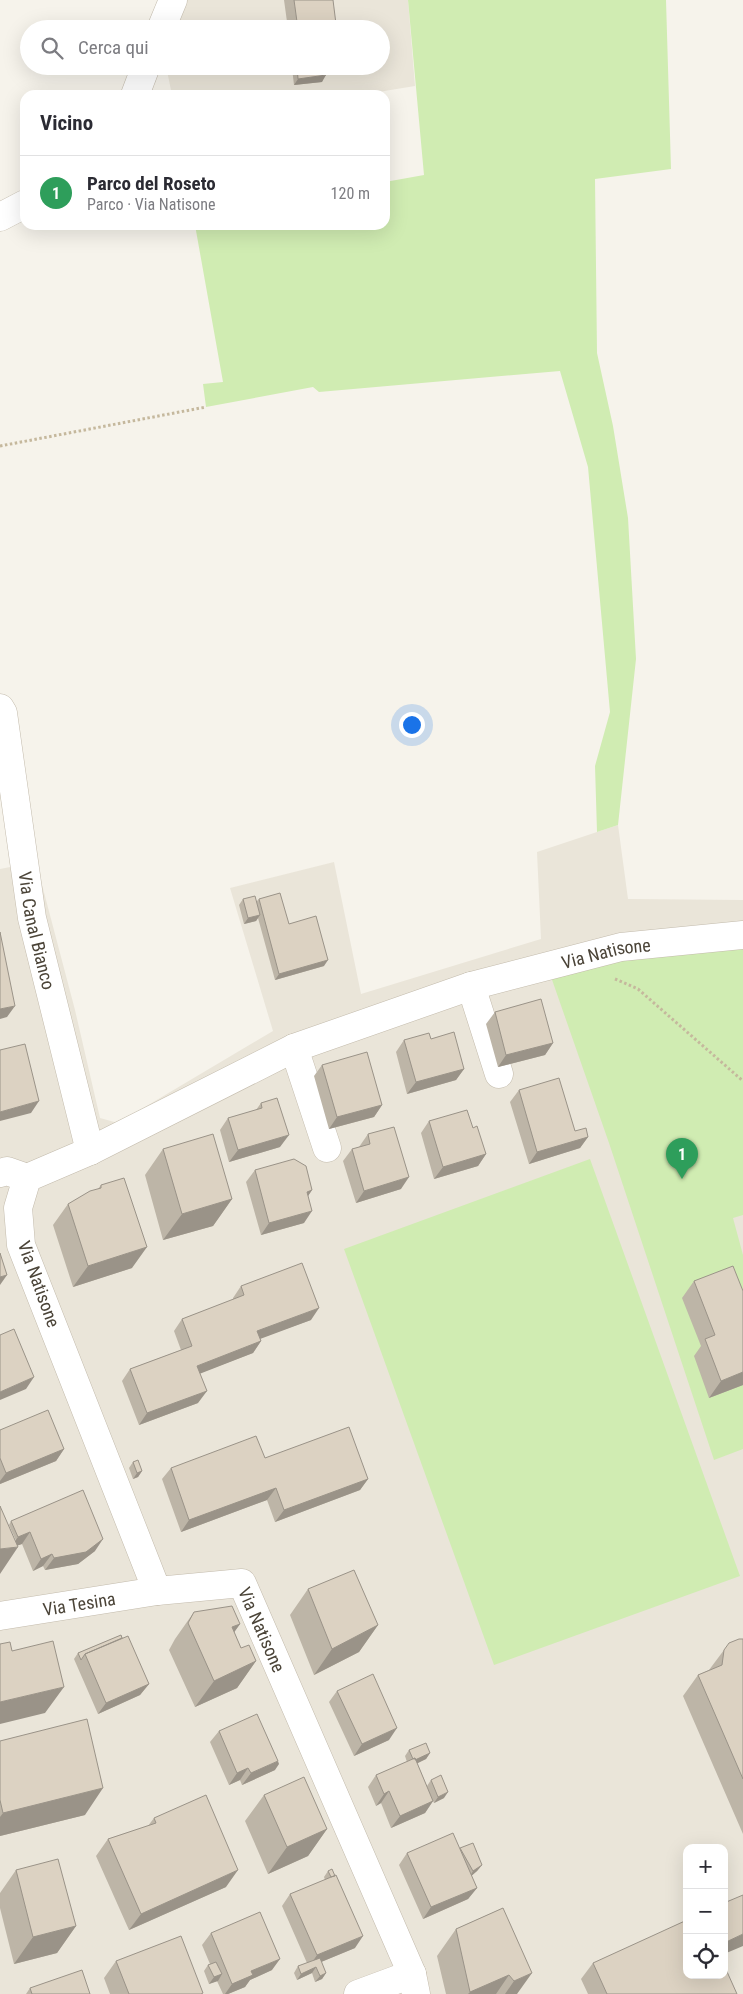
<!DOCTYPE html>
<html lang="it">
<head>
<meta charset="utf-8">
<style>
  :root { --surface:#fff; --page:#f7f7f7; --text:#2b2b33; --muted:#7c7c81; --line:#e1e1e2; --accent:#d93025 }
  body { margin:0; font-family:"Roboto Condensed",sans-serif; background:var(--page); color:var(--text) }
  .controls { position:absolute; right:15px; bottom:15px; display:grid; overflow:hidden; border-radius:10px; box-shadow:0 5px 20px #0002 }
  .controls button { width:45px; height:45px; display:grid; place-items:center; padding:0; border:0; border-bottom:1px solid var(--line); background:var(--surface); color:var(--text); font:25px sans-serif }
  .you { position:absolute; left:411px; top:724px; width:18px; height:18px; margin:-12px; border:4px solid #fff; border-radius:50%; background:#1a73e8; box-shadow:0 0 0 8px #1a73e833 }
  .badge { display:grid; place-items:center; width:32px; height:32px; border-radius:50%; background:var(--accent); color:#fff; font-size:16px; font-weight:700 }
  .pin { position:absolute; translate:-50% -41px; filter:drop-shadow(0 1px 2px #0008) }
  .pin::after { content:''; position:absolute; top:26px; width:18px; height:15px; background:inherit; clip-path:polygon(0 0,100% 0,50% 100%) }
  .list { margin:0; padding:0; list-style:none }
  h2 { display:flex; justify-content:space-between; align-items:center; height:65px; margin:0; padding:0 20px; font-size:21px }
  h2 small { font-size:16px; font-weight:400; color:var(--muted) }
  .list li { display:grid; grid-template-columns:32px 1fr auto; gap:15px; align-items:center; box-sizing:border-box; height:75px; padding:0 20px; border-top:1px solid var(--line) }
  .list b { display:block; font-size:19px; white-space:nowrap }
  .list p { margin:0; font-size:16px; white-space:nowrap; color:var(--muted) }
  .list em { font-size:16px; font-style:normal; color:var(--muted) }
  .icon { flex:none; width:28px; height:28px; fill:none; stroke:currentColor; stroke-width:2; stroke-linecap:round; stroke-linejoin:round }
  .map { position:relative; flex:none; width:743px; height:1994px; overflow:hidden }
  .search { position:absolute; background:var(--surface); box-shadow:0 5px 20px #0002; left:20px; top:20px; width:370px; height:55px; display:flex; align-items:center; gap:12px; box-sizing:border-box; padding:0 18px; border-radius:28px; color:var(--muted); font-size:19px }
  .panel { position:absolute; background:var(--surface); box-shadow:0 5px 20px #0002; left:20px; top:90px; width:370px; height:140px; border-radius:15px }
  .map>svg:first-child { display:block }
  .residential { fill:#eae5d9; fill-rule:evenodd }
  .green { fill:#d0ecb2 }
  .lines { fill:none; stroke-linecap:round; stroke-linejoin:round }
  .street-casing { stroke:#c3bbac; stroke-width:29 }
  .path { stroke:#c5b89d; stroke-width:3; stroke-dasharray:2.5 2.5; stroke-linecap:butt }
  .street { stroke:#fff; stroke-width:28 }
  .wall { fill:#bdb5a7 }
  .shaded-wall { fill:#9a9388 }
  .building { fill:#dcd2c2; stroke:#9a9388 }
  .labels { text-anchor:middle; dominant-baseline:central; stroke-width:4; stroke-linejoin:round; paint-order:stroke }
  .street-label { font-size:18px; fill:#4b4438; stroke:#fff }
</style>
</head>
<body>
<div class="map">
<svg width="743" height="1994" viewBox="0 0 743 1994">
  <rect width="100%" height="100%" fill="#f6f3eb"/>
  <path class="residential" d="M173 0H408L415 86 360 95H172L166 66H381V29H161Z
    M618 825 628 899 743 900V1994H0V869L36 862 75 1010 100 1118 118 1123 273 1031 230 888 334 862 361 994 541 939 537 852ZM687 1848H724V1975H687Z"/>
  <path class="green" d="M408 0H666L671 169 595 179 597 353 613 426 628 518 636 659 618 825 597 832 595 766 610 712 588 467 560 371 319 392 313 387 206 407 203 384 223 382 195 225H385V182L424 175Z
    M743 941V1215L733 1218 743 1255V1449L714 1460 609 1143 550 974 583 964Z
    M590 1159 740 1576 494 1665 344 1249Z"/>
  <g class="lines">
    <g class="street-casing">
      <g id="street">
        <path d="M161 29 173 0"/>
        <path d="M135 95 146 66"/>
        <path d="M0 217 25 204"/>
        <path id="s1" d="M0 708 3 713 32 918 90 1151"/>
        <path d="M471 986 499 1074"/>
        <path d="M294 1048 327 1148"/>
        <path d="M0 1173 7 1171 27 1178"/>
        <path id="s2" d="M157 1591 21 1245 18 1208 27 1178 90 1151 294 1048 471 986 621 947 743 935"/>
        <path id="s3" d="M0 1616 157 1591 242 1583 412 1974 416 1994"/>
        <path d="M358 1994 412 1974"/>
      </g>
    </g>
    <path class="path" d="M0 446 206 407
      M615 979 638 989 743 1081"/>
    <use href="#street" class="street"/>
  </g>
  <path class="wall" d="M284 0H333V29H288Z
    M275 66H325L322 82 294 85 292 68 275 70Z
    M243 899 257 901 259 899 289 924 324 966 275 980 258 918 256 921 244 924 239 905Z
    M495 1012 553 1043 545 1055 498 1067 486 1024Z
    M431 1039 464 1069 456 1080 407 1094 396 1052 404 1040Z
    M322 1065 382 1105 374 1117 329 1129 314 1076Z
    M519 1090 575 1131 588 1137 580 1148 529 1164 510 1102Z
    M261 1103 280 1147 229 1162 220 1130 228 1118 256 1110Z
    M429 1121 473 1128 486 1154 478 1166 434 1179 421 1133Z
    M368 1134 401 1189 356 1203 343 1161 352 1149 359 1147Z
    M163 1149 232 1199 213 1226 163 1240 145 1175Z
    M255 1170 312 1190 308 1196 304 1223 261 1235 246 1182Z
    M101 1185 132 1268 73 1287 53 1225 68 1204 98 1189Z
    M694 1281 743 1291V1385L709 1398 694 1356 701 1346 682 1298Z
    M241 1286 311 1320 260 1338 261 1341 253 1353 200 1373 198 1403 139 1425 122 1381 130 1369 181 1350 174 1331 182 1319 233 1300V1298Z
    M0 1430 64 1449 56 1461 0 1484Z
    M265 1458 368 1479 360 1490 275 1522 267 1500 181 1532 162 1479 171 1468Z
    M133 1462 142 1471 138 1477 133 1479 129 1468Z
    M11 1521 95 1551 78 1564 45 1570 43 1566 33 1571 22 1544 18 1545 9 1525Z
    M308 1589 378 1625 359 1652 314 1675 290 1615Z
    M194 1612 240 1624 234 1632 241 1648 256 1661 237 1688 195 1707 169 1650 175 1639Z
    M121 1635 149 1684 140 1695 98 1714 74 1659 78 1653Z
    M743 1639V1834L683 1696 698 1675 709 1670 724 1650Z
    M337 1691 389 1740 354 1756 329 1702Z
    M219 1731 275 1770 242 1785 240 1780 229 1785 210 1742Z
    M0 1741 85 1815 0 1836Z
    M409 1750 430 1753 426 1759 417 1763 427 1786 431 1780 444 1798 434 1803 433 1801 425 1813 391 1828 381 1803 376 1806 368 1787 376 1775 407 1762 405 1756Z
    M264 1795 327 1829 308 1856 268 1874 245 1821Z
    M154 1818 226 1887 129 1930 96 1856 108 1839 148 1826Z
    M460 1848 482 1865 477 1871 471 1876 477 1888 468 1899 423 1919 399 1865 407 1853 460 1849Z
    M332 1869 355 1948 321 1962 326 1973 322 1979 315 1982 312 1973 297 1980 294 1973 298 1966 307 1963 282 1906 290 1894 325 1880 324 1877 328 1871Z
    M16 1870 76 1926 57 1953 14 1964 0 1908V1893Z
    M503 1908 517 1994H446L437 1956 456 1929Z
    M211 1933 272 1970 250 1980 245 1987 228 1994H223L217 1981 209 1984 204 1971 208 1965 210 1964 202 1945Z
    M116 1961 203 1993 202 1994H110L104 1978Z
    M593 1963 737 1994H588L581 1979Z
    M30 1988 90 1994H26Z"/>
  <path class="shaded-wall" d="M336 24 333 29H304Z
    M278 66H293L292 68 275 70Z
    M326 75 322 82 294 85 298 79Z
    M260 915 256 921 244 924 248 918Z
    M328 960 324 966 275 980 279 974Z
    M15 1006 7 1017 0 1019V1009Z
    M553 1043 545 1055 498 1067 506 1055Z
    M464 1069 456 1080 407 1094 416 1082Z
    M39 1101 31 1113 0 1121V1112Z
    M382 1105 374 1117 329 1129 337 1117Z
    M289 1135 280 1147 229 1162 238 1150Z
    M588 1137 580 1148 529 1164 537 1152Z
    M486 1154 478 1166 434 1179 443 1167Z
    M409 1177 401 1189 356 1203 364 1191Z
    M312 1190 304 1202 307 1192Z
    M232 1199 213 1226 163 1240 182 1214Z
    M312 1211 304 1223 261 1235 269 1223Z
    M147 1247 132 1268 73 1287 88 1266Z
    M7 1275 0 1285V1277Z
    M319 1308 311 1320 249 1343 257 1331Z
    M261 1341 253 1353 189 1378 197 1366Z
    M743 1372V1385L709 1398 721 1381Z
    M34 1377 26 1389 0 1400V1392Z
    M207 1391 198 1403 139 1425 147 1413Z
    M64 1449 56 1461 0 1484V1481L6 1473Z
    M142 1471 138 1477 133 1479 137 1473Z
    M368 1479 360 1490 275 1522 284 1510Z
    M276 1488 267 1500 181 1532 189 1520Z
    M30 1532 22 1544 11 1548 18 1547 0 1574V1549L10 1548 18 1537Z
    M103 1539 95 1551 78 1564 45 1570 54 1558Z
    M52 1554 43 1566 33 1571 41 1559Z
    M240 1624 221 1651 232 1627Z
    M378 1625 359 1652 314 1675 332 1649Z
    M256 1661 237 1688 195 1707 214 1681Z
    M149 1684 140 1695 98 1714 106 1703Z
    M64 1687 45 1713 0 1724V1702Z
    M397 1728 389 1740 354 1756 362 1744Z
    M430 1753 426 1759 410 1767 414 1760Z
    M278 1761 279 1764 275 1770 242 1785 251 1773Z
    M248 1768 240 1780 229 1785 237 1773Z
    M103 1788 85 1815 0 1836V1817L3 1813Z
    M389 1791 381 1803 376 1806 384 1794Z
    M448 1792 444 1798 434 1803 438 1797Z
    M433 1801 425 1813 391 1828 400 1816Z
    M327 1829 308 1856 268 1874 287 1847Z
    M482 1865 477 1871 469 1878 473 1871Z
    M238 1870 226 1887 129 1930 141 1914Z
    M477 1888 468 1899 423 1919 431 1907Z
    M76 1926 57 1953 14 1964 33 1937Z
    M743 1934V1946L724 1954V1943Z
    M363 1936 355 1948 309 1967 317 1955Z
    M280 1959 272 1970 250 1980 245 1987 228 1994H225L232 1984 251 1971Z
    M316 1967 312 1973 297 1980 301 1974Z
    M326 1973 322 1979 315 1982 320 1976Z
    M532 1973 517 1994H505L514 1981Z
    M222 1974 218 1981 209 1984 214 1977Z
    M509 1975 496 1994H468L470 1992Z"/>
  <path class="building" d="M294 0H333L336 24 304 29H298Z
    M297 66H325L326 75 298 79Z
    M280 893 289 924 316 916 328 960 279 974 259 899Z
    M255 896 260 915 248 918 243 899Z
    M0 932 15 1006 0 1009Z
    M541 999 553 1043 506 1055 495 1012Z
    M454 1032 464 1069 416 1082 404 1040 429 1033 431 1039Z
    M25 1044 39 1101 0 1112V1050Z
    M367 1052 382 1105 337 1117 322 1065Z
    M559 1078 575 1131 586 1128 588 1137 537 1152 519 1090Z
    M277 1098 289 1135 238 1150 228 1118 262 1108 261 1103Z
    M467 1110 473 1128 477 1126 486 1154 443 1167 429 1121Z
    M394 1127 409 1177 364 1191 352 1149 370 1144 368 1134Z
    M213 1134 232 1199 182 1214 163 1149Z
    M294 1159 306 1166 312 1190 307 1192 312 1211 269 1223 255 1170Z
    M124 1178 147 1247 88 1266 68 1204 90 1191 101 1188V1185Z
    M0 1253 7 1275 0 1277Z
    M302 1263 319 1308 257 1331 261 1341 197 1366 207 1391 147 1413 130 1369 192 1346 182 1319 244 1295 241 1286Z
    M733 1266 743 1291V1372L721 1381 705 1339 715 1335 694 1281Z
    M14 1329 34 1377 0 1392V1335Z
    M48 1410 64 1449 6 1473 0 1458V1430Z
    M349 1427 368 1479 284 1510 276 1488 189 1520 171 1468 256 1436 265 1458Z
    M138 1460 142 1471 137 1473 133 1462Z
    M83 1490 103 1539 86 1552 54 1558 52 1554 41 1559 30 1532 18 1537 11 1521Z
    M0 1506 18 1547 0 1549Z
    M354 1570 378 1625 332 1649 308 1589Z
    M232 1606 240 1624 232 1627 241 1648 249 1645 256 1661 214 1681 188 1623 194 1612Z
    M121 1635 122 1638 85 1654 81 1660 78 1653Z
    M128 1636 149 1684 106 1703 85 1654Z
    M739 1639H743V1779L698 1675 722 1665 724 1650 729 1643Z
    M53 1641 64 1687 0 1702V1644L10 1642 12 1651Z
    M373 1674 397 1728 362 1744 337 1691Z
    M257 1714 278 1761 251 1773 248 1768 237 1773 219 1731Z
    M87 1719 103 1788 3 1813 0 1800V1741Z
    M426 1743 430 1753 415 1760V1758L413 1759 409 1750Z
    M415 1758 433 1801 400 1816 389 1791 384 1794 376 1775Z
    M441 1775 448 1792 438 1797 431 1780Z
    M304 1777 327 1829 287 1847 264 1795Z
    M206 1795 238 1870 141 1914 108 1839 156 1823 154 1818Z
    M453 1833 477 1888 431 1907 407 1853Z
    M473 1843 482 1865 473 1871 460 1848Z
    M58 1859 76 1926 33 1937 16 1870Z
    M332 1869 335 1876 331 1877 328 1871Z
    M336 1875 363 1936 317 1955 290 1894Z
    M743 1895V1934L724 1943V1903Z
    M503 1908 532 1973 514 1981 509 1975 470 1992 456 1929Z
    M260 1912 280 1959 251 1971 253 1975 232 1984 211 1933Z
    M687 1920V1975H724V1965L737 1994H607L593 1963Z
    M181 1936 203 1993 201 1994H129L116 1961Z
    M320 1958 326 1973 320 1976 316 1967 301 1974 298 1966Z
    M216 1962 222 1974 214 1977 208 1965Z
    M82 1970 90 1994H32L30 1988Z"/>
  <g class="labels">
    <g class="street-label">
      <text stroke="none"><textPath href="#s1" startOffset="226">Via Canal Bianco</textPath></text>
      <text stroke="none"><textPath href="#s2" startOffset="1064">Via Natisone</textPath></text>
      <text transform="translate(39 1284) rotate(70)">Via Natisone</text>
      <text stroke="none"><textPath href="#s3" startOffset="80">Via Tesina</textPath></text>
      <text stroke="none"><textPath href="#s3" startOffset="295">Via Natisone</textPath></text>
    </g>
  </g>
</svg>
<div class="controls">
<button>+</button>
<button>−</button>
<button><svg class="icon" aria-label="locate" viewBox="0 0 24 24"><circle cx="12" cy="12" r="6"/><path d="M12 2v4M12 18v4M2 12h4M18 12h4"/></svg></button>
</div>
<div class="you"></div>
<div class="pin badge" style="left:682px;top:1179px;background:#2e9e5b">1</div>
<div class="search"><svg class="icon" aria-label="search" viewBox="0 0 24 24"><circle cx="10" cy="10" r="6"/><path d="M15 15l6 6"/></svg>Cerca qui</div>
<section class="panel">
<h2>Vicino<small></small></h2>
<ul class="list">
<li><span class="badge" style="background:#2e9e5b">1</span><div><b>Parco del Roseto</b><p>Parco · Via Natisone</p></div><em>120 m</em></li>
</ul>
</section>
</div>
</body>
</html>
